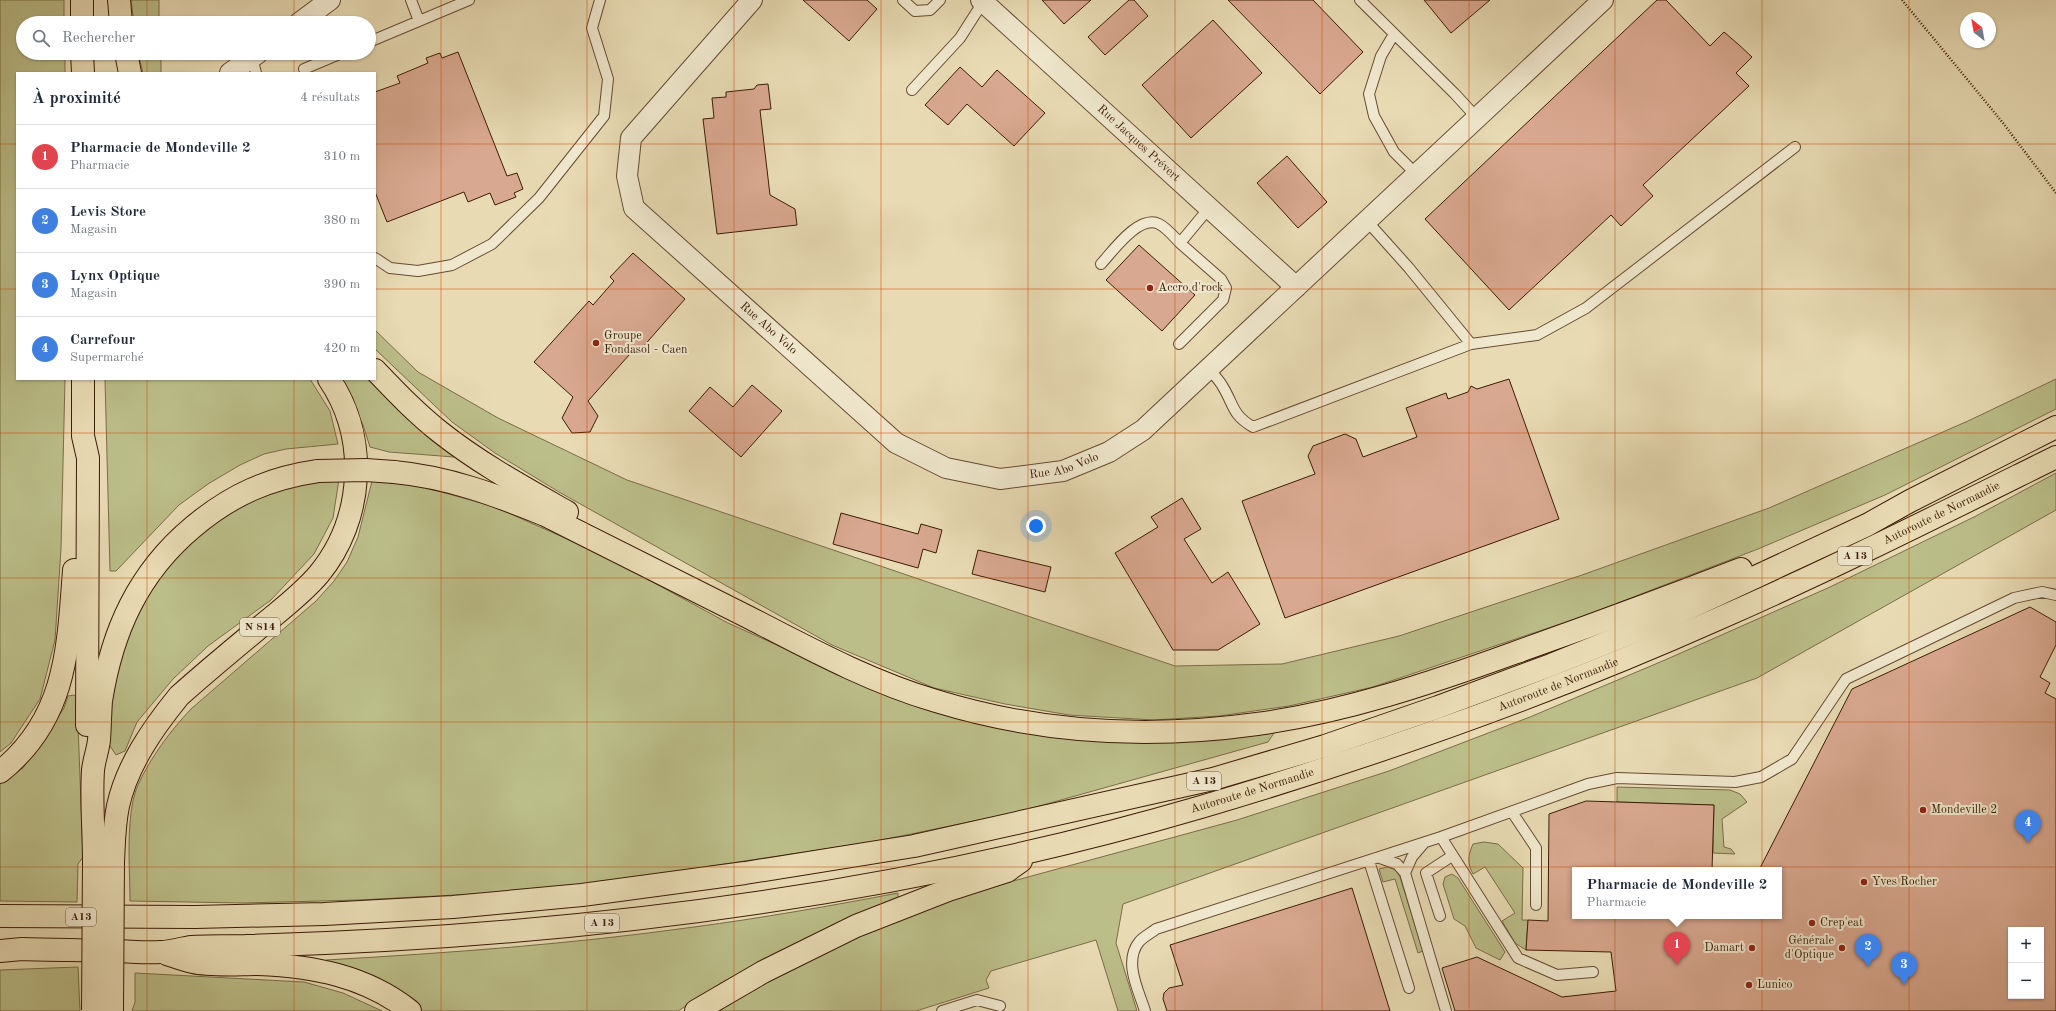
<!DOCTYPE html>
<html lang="fr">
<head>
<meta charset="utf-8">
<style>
  :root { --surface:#fff; --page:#f2f2f3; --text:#1f2937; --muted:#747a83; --line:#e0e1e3; --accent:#0f766e }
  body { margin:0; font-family:"Old Standard TT",serif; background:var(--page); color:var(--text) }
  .controls { position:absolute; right:12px; bottom:12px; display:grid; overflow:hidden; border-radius:0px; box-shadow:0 1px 3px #0004 }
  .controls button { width:36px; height:36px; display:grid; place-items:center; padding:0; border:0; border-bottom:1px solid var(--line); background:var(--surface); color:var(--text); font:20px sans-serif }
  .compass { position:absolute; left:1960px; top:12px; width:36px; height:36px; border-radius:50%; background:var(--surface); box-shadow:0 1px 3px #0004; rotate:329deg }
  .you { position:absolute; left:1036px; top:526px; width:14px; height:14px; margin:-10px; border:3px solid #fff; border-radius:50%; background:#1a73e8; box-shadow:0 0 0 6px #1a73e833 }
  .badge { display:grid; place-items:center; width:26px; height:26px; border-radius:50%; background:var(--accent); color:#fff; font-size:13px; font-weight:700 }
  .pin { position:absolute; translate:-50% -33px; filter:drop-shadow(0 1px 2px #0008) }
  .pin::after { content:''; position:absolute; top:21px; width:14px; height:12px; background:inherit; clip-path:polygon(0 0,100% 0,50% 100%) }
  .popup { position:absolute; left:1572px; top:867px; width:210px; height:52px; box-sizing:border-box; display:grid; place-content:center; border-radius:0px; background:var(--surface); filter:drop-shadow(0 1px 3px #0005); font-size:13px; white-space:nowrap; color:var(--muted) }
  .popup b { font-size:15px; color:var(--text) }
  .popup::after { content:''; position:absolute; left:50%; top:100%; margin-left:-8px; border:8px solid transparent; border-top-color:var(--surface) }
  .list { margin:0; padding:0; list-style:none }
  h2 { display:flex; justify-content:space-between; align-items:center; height:52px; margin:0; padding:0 16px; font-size:17px }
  h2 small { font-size:13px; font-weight:400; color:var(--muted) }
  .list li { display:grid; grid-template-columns:26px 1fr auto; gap:12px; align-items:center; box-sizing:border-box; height:64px; padding:0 16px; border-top:1px solid var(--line) }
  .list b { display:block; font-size:15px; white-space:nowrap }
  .list p { margin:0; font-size:13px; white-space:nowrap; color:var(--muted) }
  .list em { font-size:13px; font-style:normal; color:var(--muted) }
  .icon { flex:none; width:22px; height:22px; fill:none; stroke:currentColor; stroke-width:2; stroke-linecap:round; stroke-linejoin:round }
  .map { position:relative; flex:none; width:2056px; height:1011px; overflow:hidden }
  .search { position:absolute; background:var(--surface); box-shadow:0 1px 3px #0004; left:16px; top:16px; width:360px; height:44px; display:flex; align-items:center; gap:10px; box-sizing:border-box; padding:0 14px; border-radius:22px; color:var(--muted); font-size:15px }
  .panel { position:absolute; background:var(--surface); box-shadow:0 1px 3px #0004; left:16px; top:72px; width:360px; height:308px; border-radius:0px }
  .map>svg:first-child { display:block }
  .green { fill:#bbbe89; stroke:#7c6c48 }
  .building { fill:#d9a890; stroke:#3c1b06; fill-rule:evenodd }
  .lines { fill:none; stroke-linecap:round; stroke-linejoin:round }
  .lane-casing { stroke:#674b32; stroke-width:12 }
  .street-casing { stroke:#674b32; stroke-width:22 }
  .highway-casing { stroke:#3c1b06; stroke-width:24 }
  .path { stroke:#3c1b06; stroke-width:2.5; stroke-dasharray:1 2; stroke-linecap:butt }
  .lane { stroke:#f0e8ce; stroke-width:10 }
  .street { stroke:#f0e8ce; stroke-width:20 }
  .highway { stroke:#e8dbb4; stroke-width:22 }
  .highway-bridge-casing { stroke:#3c1b06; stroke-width:24; stroke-linecap:butt }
  .highway-bridge { stroke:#e8dbb4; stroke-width:22 }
  .grid { fill:none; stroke:#ce500b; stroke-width:1; stroke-opacity:0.55 }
  .poi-dot { fill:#8f2418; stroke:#f0e8ce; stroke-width:1.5 }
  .labels { text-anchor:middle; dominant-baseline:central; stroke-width:4; stroke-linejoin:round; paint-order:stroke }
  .shield { fill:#f0e8ce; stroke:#725842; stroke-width:1 }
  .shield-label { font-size:11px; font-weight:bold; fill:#3c1b06 }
  .street-label { font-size:12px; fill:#3c1b06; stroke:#f0e8ce }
  .poi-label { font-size:12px; fill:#3c1b06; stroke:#f0e8ce; text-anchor:start }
</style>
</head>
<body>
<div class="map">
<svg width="2056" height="1011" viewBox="0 0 2056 1011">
  <rect width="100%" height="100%" fill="#e8dbb4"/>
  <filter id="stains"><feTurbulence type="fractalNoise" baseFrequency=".005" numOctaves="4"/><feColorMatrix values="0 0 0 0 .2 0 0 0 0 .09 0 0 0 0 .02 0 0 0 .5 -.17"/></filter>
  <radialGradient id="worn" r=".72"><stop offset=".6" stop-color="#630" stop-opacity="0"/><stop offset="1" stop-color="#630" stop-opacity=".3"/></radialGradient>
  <path class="green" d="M0 0H64V23H23V53H65V73H17V379H65L61 549 55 640 40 699 11 743 0 752Z
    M131 0H159V23H134Z
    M138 53H161V73H143Z
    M375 330 418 372 498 418 627 480 1175 666 1282 664 1399 636 1582 575 1769 508 1968 421 2056 379V409L1885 495 1758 549 1584 616 1373 687 1289 706 1219 716 1154 720 1069 715 1005 704 934 688 832 645 559 492 495 453 452 422 375 349Z
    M105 379H310L330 411 338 444 286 449 264 454 240 465 208 484 179 505 116 571H110Z
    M341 379H372L454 457 389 452 370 447 363 425Z
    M2056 473V510L1757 678 1123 904 1116 943 1137 1011H1118L1096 940 991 971 986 980 989 988 916 1011H715L771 977 852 939 962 895 1237 820 1389 771 1530 717 1665 660 1830 587 1976 516Z
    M339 479 333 518 314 554 271 600 208 646 173 679 137 722 125 751 116 755 108 743 109 716 120 651 145 590 188 543 226 512 301 480Z
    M372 481 406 482 495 507 601 554 728 623 806 658 962 717 1276 730 1268 742 1018 812 872 842 584 885 475 894 359 900 244 903 130 901C130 869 125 814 138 785 150 758 171 730 191 709L316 601 334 581 347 562 358 537Z
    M74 695 77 698 83 857 78 864 77 902 0 901V784L23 768 64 708 68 696Z
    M1617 787 1730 790 1740 794 1747 802 1722 819 1724 847 1731 849 1735 854 1713 853 1714 805 1617 802Z
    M1484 842 1498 844 1523 868 1522 920H1528L1526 950 1515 943 1502 921 1515 913 1485 867 1473 874C1467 863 1468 855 1473 844Z
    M1388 867 1396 870 1400 877 1423 951 1418 953 1395 879 1383 882 1379 869Z
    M1452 874 1458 878 1505 952 1500 960 1476 948 1465 926 1454 919 1443 884 1445 877Z
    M898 893V897L778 952 721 983 678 1011H419L326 963V960C449 953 572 944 694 927 762 918 830 906 898 893Z
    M78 967 80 1011H0V970Z
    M135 973 304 982 343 993 382 1011H132L135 1002Z"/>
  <path class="building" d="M803 0H867L877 9 849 41Z
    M1042 0H1091L1064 24Z
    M1129 0H1134L1148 16 1105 55 1088 37Z
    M1228 0H1313L1363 52 1320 94Z
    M1424 0H1490L1451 33Z
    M1657 0H1666L1710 46 1724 32 1738 44 1752 57 1736 73 1749 86 1643 185 1653 196 1621 226 1611 215 1509 310 1425 219Z
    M1213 20 1262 73 1191 138 1142 85Z
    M458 52 507 176 517 173 523 189 514 193 516 197 495 205 490 193 468 202 464 192 387 222 375 192V92L400 83 397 76 428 63 426 58 440 53 442 58Z
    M960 67 982 87 997 70 1045 113 1014 146 967 104 948 125 925 105Z
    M768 84 771 109 760 110 770 195 795 209 797 225 717 234 703 119 714 118 712 98 726 97V92L754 89 757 85Z
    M1287 156 1327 202 1298 228 1257 183Z
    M1139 245 1195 295 1162 331 1106 280Z
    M633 253 685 299 642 348 638 345 588 401 598 416 590 432 572 433 562 418 573 397 534 362 589 301 593 305 614 281 610 277Z
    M1509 379 1559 519 1285 618 1242 501 1315 474 1308 456 1313 446 1345 434 1356 439 1363 457 1417 437 1406 408 1446 393 1448 399 1468 392 1471 386 1477 389Z
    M752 385 782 411 741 457 689 411 710 387 733 407Z
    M1182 498 1201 529 1184 539 1212 583 1228 572 1260 624 1218 650H1173L1115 553 1158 527 1151 517Z
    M841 513 918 534 921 524 942 530 936 553 923 549 918 568 833 544Z
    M978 550 1051 567 1045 592 972 574Z
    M2030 607 2056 622V645L2040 677 2050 683 2045 693 2056 699V1011H1455L1442 968 1477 957 1562 997 1616 991 1611 952 1526 950 1528 920 1548 921 1549 814 1586 801 1714 805 1712 870H1575V916H1779V870H1759L1852 689ZM2011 930H2041V996H2011Z
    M1352 888 1390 1011H1167L1163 999 1164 993 1169 988 1183 985 1170 945Z"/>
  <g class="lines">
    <g class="lane-casing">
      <path id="lane" d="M411 0 419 21
        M903 0 915 11 930 10 940 0
        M1360 0 1455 94 1477 118
        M1394 34 1381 56 1369 94 1374 116 1394 152 1416 174
        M369 42 469 0
        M252 57 256 73
        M304 69 342 53
        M912 90 960 38 983 2
        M1367 221 1409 268 1471 344
        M375 258 390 268 418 271 452 265 492 244 539 198 604 116 608 79 592 28 600 0
        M1101 264C1113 251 1139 214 1159 224 1167 228 1174 237 1180 243
        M1179 344 1223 300 1226 288 1221 279 1180 243 1209 208
        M1209 369C1214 375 1220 381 1223 387 1234 405 1232 415 1253 427L1471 344 1537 335 1586 308 1795 147
        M1512 812 1536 848V905
        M1441 837 1518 958 1557 975 1593 972
        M1380 858 1397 864 1405 873 1446 1011
        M1369 861 1409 988
        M1405 873 1412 857 1424 843
        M1440 916 1426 873 1452 856
        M942 1011 977 1000 1000 1006
        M1145 1011C1139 991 1123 962 1139 942 1143 937 1151 933 1156 929L1441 837 1588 784 1617 778 1735 782 1761 777 1792 759 1846 679 2014 598 2042 592 2056 595"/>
    </g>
    <g class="street-casing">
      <g id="street">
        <path id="s1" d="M752 0 631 138 627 176 634 208 896 443 946 468 1000 479 1063 471 1109 452 1143 430 1603 0"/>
        <path id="s2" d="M981 0 1296 287"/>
        <path d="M299 23 330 0"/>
        <path d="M230 73 258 53"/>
      </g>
    </g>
    <g class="highway-casing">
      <g id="highway">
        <path d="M82 0V23"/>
        <path d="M119 0 121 23"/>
        <path d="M82 53 83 73"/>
        <path d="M126 53 130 73"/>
        <path d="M375 370C396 392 416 413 440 432 479 463 523 487 567 512"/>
        <path d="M83 379V436L88 458 87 725"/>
        <path d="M394 472C448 477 496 495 545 515 614 549 682 584 750 618 810 649 871 682 936 701 1040 733 1149 739 1257 724 1345 712 1431 683 1514 653 1590 626 1666 598 1741 569"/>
        <path d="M0 772C67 718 68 649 74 570"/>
        <path d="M94 861C94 831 91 800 93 770 94 760 98 750 99 740 100 727 100 714 101 701 112 631 138 573 193 527 231 495 269 478 318 471"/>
        <path d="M113 862C114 843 114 825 118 806 127 765 153 728 179 696 207 671 236 647 265 623 283 608 303 593 319 574 364 519 369 438 329 379"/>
        <path d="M0 916 195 917 324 914 453 907 582 895 745 873 914 846 1213 779 1325 746 1438 707 1551 665 1663 620 1867 525 1910 501 2056 427"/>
        <path id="s3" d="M0 951 22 949C54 950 86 950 118 951 132 952 147 953 161 952 171 952 182 948 192 947 210 946 228 946 245 946 568 937 891 898 1201 807 1377 755 1552 693 1720 618 1834 568 1945 512 2056 457"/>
        <path d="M167 954C176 957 184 960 193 962 210 966 239 964 258 964 313 966 366 976 410 1011"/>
        <path d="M696 1011 763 972 856 926 948 890 1007 871 1021 861"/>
      </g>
    </g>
    <path class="path" d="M1902 0 2003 123 2056 193"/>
    <use href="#lane" class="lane"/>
    <use href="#street" class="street"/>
    <use href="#highway" class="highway"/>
    <g class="highway-bridge-casing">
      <path id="highway-bridge" d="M318 471 366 470 394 472
        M93 1010 94 861
        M112 1011 113 862"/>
    </g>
    <use href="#highway-bridge" class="highway-bridge"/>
  </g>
  <path class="grid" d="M147 0V23M294 0V23M441 0V1011M587 0V1011M734 0V1011M881 0V1011M1028 0V1011M1175 0V1011M1322 0V1011M1469 0V1011M1615 0V1011M1762 0V1011M1909 0V1011M147 53V73M294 53V73M0 144H17M375 144H2056M0 289H17M375 289H2056M147 379V1011M294 379V1011M0 433H2056M0 578H2056M0 722H2056M0 867H2056"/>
  <g class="poi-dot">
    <circle cx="1150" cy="288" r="4"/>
    <circle cx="596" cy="343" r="4"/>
    <circle cx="1923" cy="810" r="4"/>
    <circle cx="1864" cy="882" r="4"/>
    <circle cx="1812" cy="923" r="4"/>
    <circle cx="1752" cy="948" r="4"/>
    <circle cx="1842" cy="948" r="4"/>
    <circle cx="1749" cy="985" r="4"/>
  </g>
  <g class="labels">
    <g class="shield">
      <rect x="1838" y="547" width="34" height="18" rx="3"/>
      <rect x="240" y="618" width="40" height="18" rx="3"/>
      <rect x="1187" y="772" width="34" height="18" rx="3"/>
      <rect x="66" y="908" width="30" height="18" rx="3"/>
      <rect x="585" y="914" width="34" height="18" rx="3"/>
    </g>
    <g class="shield-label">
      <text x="1855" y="556">A 13</text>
      <text x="260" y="627">N 814</text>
      <text x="1204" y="781">A 13</text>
      <text x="81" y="917">A13</text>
      <text x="602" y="923">A 13</text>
    </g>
    <g class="street-label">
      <text stroke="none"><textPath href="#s2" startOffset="213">Rue Jacques Prévert</textPath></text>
      <text stroke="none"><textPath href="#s1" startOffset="435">Rue Abo Volo</textPath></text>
      <text stroke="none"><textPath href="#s1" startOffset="783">Rue Abo Volo</textPath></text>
      <text stroke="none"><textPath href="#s3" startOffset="2012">Autoroute de Normandie</textPath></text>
      <text stroke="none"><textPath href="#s3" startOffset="1592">Autoroute de Normandie</textPath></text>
      <text stroke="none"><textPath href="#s3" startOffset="1268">Autoroute de Normandie</textPath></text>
    </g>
    <g class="poi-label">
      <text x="1158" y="288">Accro d'rock</text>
      <text x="604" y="336">Groupe<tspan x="604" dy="14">Fondasol - Caen</tspan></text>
      <text x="1931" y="810">Mondeville 2</text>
      <text x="1872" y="882">Yves Rocher</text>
      <text x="1820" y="923">Crep'eat</text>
      <text x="1834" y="941" text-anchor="end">Générale<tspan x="1834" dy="14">d'Optique</tspan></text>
      <text x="1744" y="948" text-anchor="end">Damart</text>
      <text x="1757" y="985">Lunico</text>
    </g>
  </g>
  <rect width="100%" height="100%" filter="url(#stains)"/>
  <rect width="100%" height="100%" fill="url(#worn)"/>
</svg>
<div class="controls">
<button>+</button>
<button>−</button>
</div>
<svg class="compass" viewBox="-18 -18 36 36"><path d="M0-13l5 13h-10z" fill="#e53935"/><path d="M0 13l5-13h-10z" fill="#747a83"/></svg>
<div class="you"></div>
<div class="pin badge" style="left:1677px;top:965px;background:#e0444e">1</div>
<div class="popup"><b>Pharmacie de Mondeville 2</b>Pharmacie</div>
<div class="pin badge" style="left:1868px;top:967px;background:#3f7fe0">2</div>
<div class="pin badge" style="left:1904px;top:985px;background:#3f7fe0">3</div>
<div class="pin badge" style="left:2028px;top:843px;background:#3f7fe0">4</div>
<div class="search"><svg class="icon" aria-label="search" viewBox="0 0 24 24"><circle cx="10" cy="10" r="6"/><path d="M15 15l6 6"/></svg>Rechercher</div>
<section class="panel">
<h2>À proximité<small>4 résultats</small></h2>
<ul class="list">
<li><span class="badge" style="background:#e0444e">1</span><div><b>Pharmacie de Mondeville 2</b><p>Pharmacie</p></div><em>310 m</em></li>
<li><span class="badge" style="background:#3f7fe0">2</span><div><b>Levis Store</b><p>Magasin</p></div><em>380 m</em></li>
<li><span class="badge" style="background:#3f7fe0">3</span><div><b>Lynx Optique</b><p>Magasin</p></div><em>390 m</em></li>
<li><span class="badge" style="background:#3f7fe0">4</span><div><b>Carrefour</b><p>Supermarché</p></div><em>420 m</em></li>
</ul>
</section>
</div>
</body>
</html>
